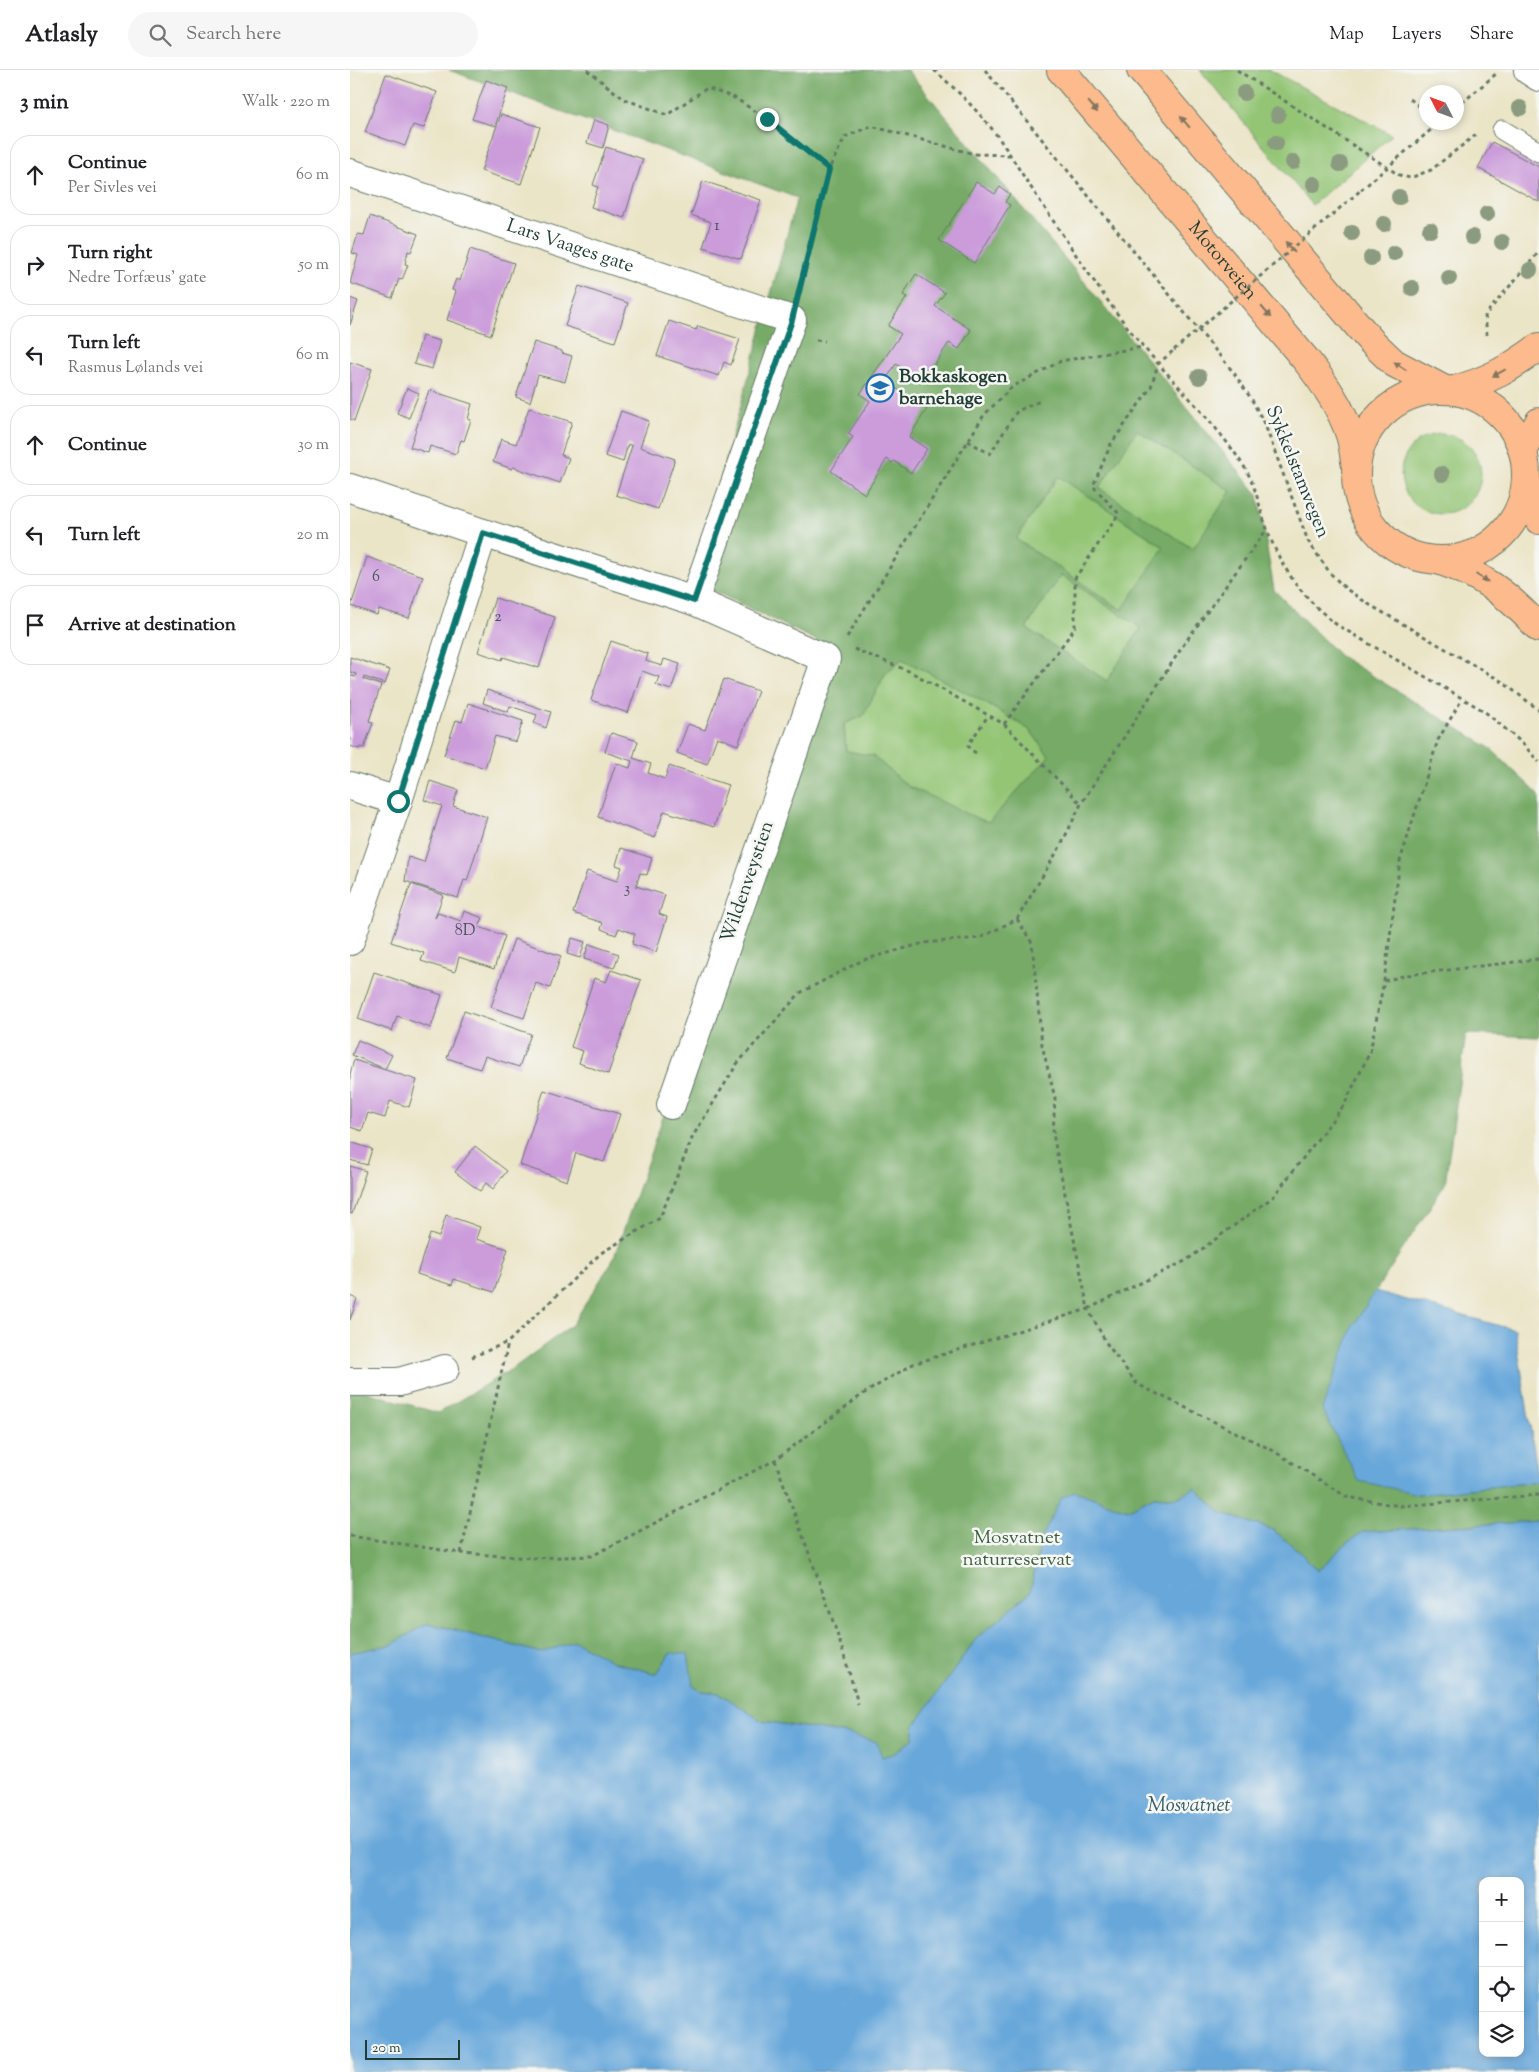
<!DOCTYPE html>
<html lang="en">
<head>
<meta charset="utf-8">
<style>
  :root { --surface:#fff; --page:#f6f6f6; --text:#202124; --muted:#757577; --line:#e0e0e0 }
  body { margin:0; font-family:"Sorts Mill Goudy",serif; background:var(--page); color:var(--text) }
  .controls { position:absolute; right:15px; bottom:15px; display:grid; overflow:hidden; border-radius:10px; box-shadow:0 2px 8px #0003 }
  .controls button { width:45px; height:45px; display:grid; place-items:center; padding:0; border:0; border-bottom:1px solid var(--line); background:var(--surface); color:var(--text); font:25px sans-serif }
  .compass { position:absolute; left:1069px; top:15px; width:45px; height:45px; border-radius:50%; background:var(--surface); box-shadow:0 2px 8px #0003; rotate:312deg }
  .scale { position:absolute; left:15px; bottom:12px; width:95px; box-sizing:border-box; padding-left:5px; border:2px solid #1f3d34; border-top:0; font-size:14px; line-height:18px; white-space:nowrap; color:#1f3d34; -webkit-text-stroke:4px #f6f6f2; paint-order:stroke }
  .stop { position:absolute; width:15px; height:15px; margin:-11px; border:4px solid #0f766e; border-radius:50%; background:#fff }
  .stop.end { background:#0f766e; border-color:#fff; box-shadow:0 1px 5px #0008 }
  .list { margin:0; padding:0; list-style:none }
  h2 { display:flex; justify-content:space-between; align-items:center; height:65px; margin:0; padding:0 20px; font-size:21px }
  h2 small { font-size:16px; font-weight:400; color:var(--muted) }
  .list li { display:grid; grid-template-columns:32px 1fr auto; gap:15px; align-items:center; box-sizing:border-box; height:80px; margin:0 10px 10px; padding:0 10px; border:1px solid var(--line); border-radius:20px }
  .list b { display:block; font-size:19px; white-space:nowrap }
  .list p { margin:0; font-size:16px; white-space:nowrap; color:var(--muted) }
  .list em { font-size:16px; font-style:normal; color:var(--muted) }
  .icon { flex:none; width:28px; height:28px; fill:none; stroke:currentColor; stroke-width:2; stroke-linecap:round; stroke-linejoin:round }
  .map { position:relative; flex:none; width:1189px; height:2002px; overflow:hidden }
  header { display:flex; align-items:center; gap:30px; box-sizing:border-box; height:70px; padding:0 25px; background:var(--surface); border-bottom:1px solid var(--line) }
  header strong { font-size:24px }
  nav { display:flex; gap:28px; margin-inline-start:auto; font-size:18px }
  .search { width:350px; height:45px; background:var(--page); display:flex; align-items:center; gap:12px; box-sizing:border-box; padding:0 18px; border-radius:28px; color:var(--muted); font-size:19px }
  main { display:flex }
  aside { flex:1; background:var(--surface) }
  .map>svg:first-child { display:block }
  .green { fill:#93c575; stroke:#598154 }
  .forest { fill:#76aa66; stroke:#4a744d; fill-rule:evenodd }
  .water { fill:#67a7da; stroke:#437287; fill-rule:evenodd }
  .building { fill:#cb9bda }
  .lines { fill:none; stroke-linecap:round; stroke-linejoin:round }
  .service-casing { stroke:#667867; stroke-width:21 }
  .minor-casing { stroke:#667867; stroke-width:30 }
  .trunk-casing { stroke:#667867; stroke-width:30 }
  .path { stroke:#667867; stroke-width:3; stroke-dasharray:4 4; stroke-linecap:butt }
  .service { stroke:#fff; stroke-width:19 }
  .minor { stroke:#fff; stroke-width:28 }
  .trunk { stroke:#fcba8d; stroke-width:28 }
  .path-bridge { stroke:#667867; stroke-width:3; stroke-dasharray:4 4; stroke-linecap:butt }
  .tree { fill:#8b9b7f }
  .oneway { fill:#82755c }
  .route { stroke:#0f766e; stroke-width:6 }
  .labels { text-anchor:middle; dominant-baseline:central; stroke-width:5; stroke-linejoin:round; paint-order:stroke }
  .number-label { font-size:16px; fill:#4a545e }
  .street-label { font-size:19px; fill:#1f3d34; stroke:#f6f6f2 }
  .poi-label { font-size:19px; font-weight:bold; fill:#1f3d34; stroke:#f6f6f2; text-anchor:start }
  .park-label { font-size:19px; fill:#3c5f44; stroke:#f6f6f2 }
  .water-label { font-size:20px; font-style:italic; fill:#355d66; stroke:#f6f6f2 }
</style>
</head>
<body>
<header>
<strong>Atlasly</strong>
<div class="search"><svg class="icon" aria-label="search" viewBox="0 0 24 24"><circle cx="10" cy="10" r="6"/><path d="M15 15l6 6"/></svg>Search here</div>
<nav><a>Map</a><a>Layers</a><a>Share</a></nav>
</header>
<main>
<aside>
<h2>3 min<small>Walk · 220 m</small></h2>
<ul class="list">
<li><svg class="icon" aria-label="ahead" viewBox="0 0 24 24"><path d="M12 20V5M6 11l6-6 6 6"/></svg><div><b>Continue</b><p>Per Sivles vei</p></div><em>60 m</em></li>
<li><svg class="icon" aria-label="right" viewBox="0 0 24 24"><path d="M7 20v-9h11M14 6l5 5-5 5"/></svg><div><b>Turn right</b><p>Nedre Torfæus' gate</p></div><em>50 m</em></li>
<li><svg class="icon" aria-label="left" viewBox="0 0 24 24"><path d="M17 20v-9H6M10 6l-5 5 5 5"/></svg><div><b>Turn left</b><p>Rasmus Lølands vei</p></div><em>60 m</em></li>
<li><svg class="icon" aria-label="ahead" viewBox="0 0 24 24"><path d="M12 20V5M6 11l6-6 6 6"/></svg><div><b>Continue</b></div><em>30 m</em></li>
<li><svg class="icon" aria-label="left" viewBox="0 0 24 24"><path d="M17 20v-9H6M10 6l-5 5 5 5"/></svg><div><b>Turn left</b></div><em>20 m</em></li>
<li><svg class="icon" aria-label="arrive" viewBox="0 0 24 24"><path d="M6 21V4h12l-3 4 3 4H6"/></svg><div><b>Arrive at destination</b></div></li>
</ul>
</aside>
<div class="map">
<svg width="1189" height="2002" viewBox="0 0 1189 2002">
  <rect width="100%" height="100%" fill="#f6f6f2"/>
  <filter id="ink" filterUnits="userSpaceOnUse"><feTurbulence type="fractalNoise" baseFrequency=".02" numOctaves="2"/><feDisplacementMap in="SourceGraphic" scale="10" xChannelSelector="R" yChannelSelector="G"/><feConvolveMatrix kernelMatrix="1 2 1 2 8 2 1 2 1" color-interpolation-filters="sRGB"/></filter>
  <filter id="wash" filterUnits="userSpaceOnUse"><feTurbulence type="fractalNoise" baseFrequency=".0096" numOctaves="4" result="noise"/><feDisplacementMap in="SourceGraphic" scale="20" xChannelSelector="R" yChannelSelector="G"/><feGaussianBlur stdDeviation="1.12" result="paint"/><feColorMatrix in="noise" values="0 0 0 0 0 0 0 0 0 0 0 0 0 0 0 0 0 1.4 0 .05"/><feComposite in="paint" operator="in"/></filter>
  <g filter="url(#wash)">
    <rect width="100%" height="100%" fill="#ebe5c7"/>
    <path class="green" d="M850 0H920L1042 65 962 135Z
      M787 360 881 421 843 479 749 418Z
      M1051 404a40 40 0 1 1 80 0a40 40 0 1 1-80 0Z
      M708 406 815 478 772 540 666 469Z
      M711 505 792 558 757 611 676 558Z
      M552 589 632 631 680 660 699 686 639 752 628 749 558 716 523 686 496 681 494 654 513 646 535 604Z"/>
    <path class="forest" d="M99 0H557L732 209 908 425 924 520 990 586 1140 678 1189 725V967L1116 964 1095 1114 1003 1256 1068 1424 1189 1412V1451L1013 1462 998 1472 967 1501 949 1481 923 1460 871 1443 845 1418 827 1428 804 1426 777 1440 725 1421 692 1467 680 1522 626 1569 565 1655 563 1669 545 1683 532 1687 498 1664 412 1651 369 1623 351 1621 343 1615 320 1583 307 1604 263 1592 225 1571 191 1583 78 1553 41 1575 0 1583V1317L88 1343 165 1297 222 1255 263 1190 478 576 343 511 447 128ZM787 360 881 421 843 479 749 418ZM708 406 814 477 772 540 666 469ZM711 505 791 558 757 611 676 558ZM552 589 632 631 680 660 699 686 639 752 629 749 558 716 523 686 496 681 494 654 513 646 535 604Z"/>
    <path class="water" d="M1025 1221 1165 1260 1189 1412 1068 1424 1009 1411 972 1339 1003 1256Z
      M845 1418 871 1443 923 1460 949 1481 967 1501 998 1472 1013 1462 1189 1451V2002H0V1583L41 1575 78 1553 191 1583 225 1571 263 1592 307 1604 320 1583 338 1584 343 1615 351 1621 369 1623 412 1651 498 1664 527 1672 532 1687 545 1683 563 1669 565 1655 626 1569 680 1522 692 1467 711 1428 725 1421 777 1440 804 1426 827 1428ZM1133 1811H1170V1983H1133Z"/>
    <g id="blocks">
      <path class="building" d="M36 4 87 22 74 58 63 55 55 76 15 62Z
        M136 10 158 18 145 56 122 49Z
        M151 44 190 57 171 114 131 101Z
        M244 50 259 55 253 78 237 73Z
        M1142 72 1189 97V132L1128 98Z
        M256 77 293 89 274 148 241 137 248 117 243 115Z
        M353 111 411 130 391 189 353 177 361 152 341 145Z
        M626 112 645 124 650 117 660 124 655 132 660 135 624 193 589 170Z
        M20 146 68 164 61 182 58 181 55 194 58 195 52 210 49 209 42 228 0 213 8 185 2 183 8 164 14 165Z
        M120 179 164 193 141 265 97 250 106 221 102 220 106 209 110 211Z
        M566 204 595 223 585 236 621 260 609 279 599 273 573 311 546 294 535 311 577 339 559 367 577 379 561 403 544 391 542 393 537 389 515 424 481 401 503 367 498 364 520 331 510 324 551 264 538 256 557 227 553 225Z
        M229 216 278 233 265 272 215 256Z
        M0 228 8 231 0 255Z
        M319 251 346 260 348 256 390 269 381 295 374 292 369 306 307 286Z
        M72 266 90 271 82 299 64 294Z
        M184 272 212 281V283L222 286 215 312 188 305 180 332 166 327Z
        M0 292 22 299 4 351 0 349Z
        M57 318 69 323 59 348 47 343Z
        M79 320 122 334 118 349 121 350 114 371 111 370 106 384 80 376 78 383 60 377Z
        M179 338 222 352 211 385 219 388 210 413 163 397 162 399 143 392 151 369 166 374Z
        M271 341 299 351 290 377 325 389 308 439 266 425 282 376 278 374 273 392 255 386Z
        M17 487 73 506 59 548 29 539 27 545 1 536Z
        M145 528 205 547 189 598 153 587 152 590 128 582Z
        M261 571 298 584 296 591 312 596 314 589 330 594 321 620 306 615 309 607 292 601 278 643 241 630Z
        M0 587 40 600 35 614 14 607 13 609 31 615 19 651 23 653 14 678 10 677 9 679 0 676V605L5 607 6 604 0 602Z
        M374 609 408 621 388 675 367 667 357 694 327 683 338 654 355 660Z
        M137 620 201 642 196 658 184 653 187 645 160 636 158 642 133 633Z
        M118 633 173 651 166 672 145 666 135 698 94 685 106 650 112 652Z
        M261 663 288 671 283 688 301 694 298 703 315 709 319 696 378 715 364 757 314 741 305 768 248 747 266 693 280 698 282 691 255 682Z
        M80 711 108 720 103 736 137 747 117 811 114 810 108 828 55 811 58 787 74 792 92 736 74 730Z
        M271 778 302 788 297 805 290 803 286 816 315 825 309 844 317 847 306 882 282 874 285 864 269 858 266 865 251 859 253 853 223 843 237 801 267 811 272 797 266 795Z
        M61 814 93 825 85 848 88 843 111 851 114 841 133 848 129 857 155 866 144 899 109 887 105 902 71 891 74 883 41 872Z
        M222 868 235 872 230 888 217 884Z
        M164 869 211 886 200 918 186 913 174 948 141 937Z
        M239 874 269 884 264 898 234 889Z
        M261 900 291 910 258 1004 229 993 233 981 221 977 244 908 256 912Z
        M24 902 92 925 81 958 47 946 42 961 8 949Z
        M114 941 181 964 169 997 135 986 130 999 97 988Z
        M8 970 42 985 35 999 2 985Z
        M4 990 67 1010 59 1037 40 1031 35 1048 18 1043 12 1061 0 1057V1004Z
        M194 1020 270 1044 254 1092 226 1083 217 1111 170 1095Z
        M0 1072 22 1079 17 1095 0 1090Z
        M125 1076 157 1101 143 1119 136 1113 130 1121 105 1102Z
        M0 1096 16 1101 2 1144 0 1143Z
        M96 1145 130 1157 126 1169 158 1179 144 1222 104 1209 102 1215 67 1204 80 1164 89 1167Z
        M0 1226 7 1229 0 1250Z"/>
    </g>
  </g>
  <g filter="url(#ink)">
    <use href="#blocks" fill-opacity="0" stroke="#667867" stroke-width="1"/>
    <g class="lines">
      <g class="service-casing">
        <path id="service" d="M1152 60 1189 82"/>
      </g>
      <g class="minor-casing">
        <g id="minor">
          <path d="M1178 0 1189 7"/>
          <path id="s1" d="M0 103 442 250 344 531"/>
          <path d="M0 418 133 463 344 531 476 589 321 1035"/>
          <path d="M0 716 48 731"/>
          <path d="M0 871 48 731 133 463"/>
          <path d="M0 1312H49L95 1299"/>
        </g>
      </g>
      <g class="trunk-casing">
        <g id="trunk">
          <path id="s2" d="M711 0 956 290C974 313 991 337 1000 365 1003 374 1004 386 1006 396"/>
          <path d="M791 0 1021 271 1044 293 1093 319"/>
          <circle cx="1091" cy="405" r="85"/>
          <path d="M1104 320C1138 311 1161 298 1189 277"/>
          <path d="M1173 381 1189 352"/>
          <path d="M1176 410 1189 450"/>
          <path d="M1088 490C1133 505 1157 524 1189 558"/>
        </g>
      </g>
      <path class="path" d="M237 0 274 29 317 45 357 18 385 28 417 49 479 99
        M584 0C600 14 616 29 630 45 649 65 663 90 678 113 709 159 739 206 772 250 810 301 859 343 893 395 906 414 909 438 917 459 931 499 954 529 987 555L1134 641 1171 672 1189 692
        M635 0 884 303 902 330 915 355 958 471 980 503 996 519 1020 535 1151 611 1189 640
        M887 0 1049 105 1060 108 1081 100 1128 63
        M1060 29 1076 41
        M1106 38 1147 3
        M1011 120 1090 52
        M449 220 479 99 495 67 521 56 624 84 659 85
        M1137 265 1135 245 1189 182
        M466 270 475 271
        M618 371 640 384 667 341 690 331
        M497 567 634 345 662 317 711 291 792 277
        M504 579 561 602 654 654 731 734
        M654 654 725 558V508L769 444 743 416 761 374 801 317 808 294 824 280
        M626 683 620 679 618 675 638 646
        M667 849 682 873 692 975 705 1028 703 1064 738 1239 837 1190 923 1127 994 1035 1020 982 1034 911 1050 791 1088 670 1112 629
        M1034 911 1057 905 1189 889
        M122 1287 158 1272 251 1183 310 1148 343 1066 387 994 450 923 513 890 574 873 630 868 667 849 711 775 731 734 834 574 917 459
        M425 1390C454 1471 486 1551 508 1634
        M0 1466 111 1483 182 1488 242 1486 425 1390 513 1324 563 1294 738 1239 757 1274 787 1314 922 1380 997 1427 1050 1436 1189 1425
        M111 1483 158 1273"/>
      <use href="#service" class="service"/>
      <use href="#minor" class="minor"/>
      <use href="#trunk" class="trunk"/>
      <path class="path-bridge" d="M824 280 1011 120"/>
    </g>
    <g class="tree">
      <circle cx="894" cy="23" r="8"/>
      <circle cx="1170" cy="38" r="8"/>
      <circle cx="928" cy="45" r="8"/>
      <circle cx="926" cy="73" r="8"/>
      <circle cx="943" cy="92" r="8"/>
      <circle cx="990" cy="94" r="8"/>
      <circle cx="964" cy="114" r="8"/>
      <circle cx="1049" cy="127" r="8"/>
      <circle cx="1137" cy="144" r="8"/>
      <circle cx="1034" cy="154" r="8"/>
      <circle cx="1080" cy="160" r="8"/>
      <circle cx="1002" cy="163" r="8"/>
      <circle cx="1122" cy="167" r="8"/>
      <circle cx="1152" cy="172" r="8"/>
      <circle cx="1044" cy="183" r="8"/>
      <circle cx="1021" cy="188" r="8"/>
      <circle cx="1180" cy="200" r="8"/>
      <circle cx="1099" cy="208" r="8"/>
      <circle cx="1062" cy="218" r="8"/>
      <circle cx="849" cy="307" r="8"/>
      <circle cx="1092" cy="404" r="8"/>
    </g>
    <defs><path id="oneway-solid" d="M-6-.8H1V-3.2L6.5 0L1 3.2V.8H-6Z" transform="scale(1.25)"/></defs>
    <g class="oneway">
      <use href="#oneway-solid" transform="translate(743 37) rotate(50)"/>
      <use href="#oneway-solid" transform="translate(835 52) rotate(-130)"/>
      <use href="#oneway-solid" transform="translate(940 177) rotate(-130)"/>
      <use href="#oneway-solid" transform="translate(916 242) rotate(50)"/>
      <use href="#oneway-solid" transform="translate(1050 296) rotate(-147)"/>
      <use href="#oneway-solid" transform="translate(1149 303) rotate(152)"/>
      <use href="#oneway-solid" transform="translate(1132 508) rotate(31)"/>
    </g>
  </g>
  <g class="lines" filter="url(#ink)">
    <path class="route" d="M48 731 133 463 344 531 442 250 479 99 417 49"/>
  </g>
  <defs>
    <g id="school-ring" transform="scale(1.4375)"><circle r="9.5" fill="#f6f6f2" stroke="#1f6fb2" stroke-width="1.5"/><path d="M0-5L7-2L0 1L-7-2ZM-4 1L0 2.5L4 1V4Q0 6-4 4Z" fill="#1f6fb2"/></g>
  </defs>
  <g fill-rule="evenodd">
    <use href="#school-ring" x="530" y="318"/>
  </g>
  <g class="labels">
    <g class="number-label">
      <text x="367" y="156">1</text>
      <text x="26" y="507">6</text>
      <text x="148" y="547">2</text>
      <text x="277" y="819">3</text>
      <text x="115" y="861">8D</text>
    </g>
    <g class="street-label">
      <text stroke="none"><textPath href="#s1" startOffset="232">Lars Vaages gate</textPath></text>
      <text stroke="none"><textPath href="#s2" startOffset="250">Motorveien</textPath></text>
      <text transform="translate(947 402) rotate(68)">Sykkelstamvegen</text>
      <text transform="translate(398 812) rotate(-71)">Wildenveystien</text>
    </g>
    <g class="poi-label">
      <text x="549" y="307">Bokkaskogen<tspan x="549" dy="22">barnehage</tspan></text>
    </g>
    <g class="park-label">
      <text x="667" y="1468">Mosvatnet<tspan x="667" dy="22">naturreservat</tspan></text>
    </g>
    <g class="water-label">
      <text x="839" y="1736">Mosvatnet</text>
    </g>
  </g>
</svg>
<div class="controls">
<button>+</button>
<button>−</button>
<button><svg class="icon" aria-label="locate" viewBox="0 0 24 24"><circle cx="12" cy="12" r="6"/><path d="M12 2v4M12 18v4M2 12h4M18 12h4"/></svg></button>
<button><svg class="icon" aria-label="layers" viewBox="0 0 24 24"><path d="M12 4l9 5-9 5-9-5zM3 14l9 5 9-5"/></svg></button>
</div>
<svg class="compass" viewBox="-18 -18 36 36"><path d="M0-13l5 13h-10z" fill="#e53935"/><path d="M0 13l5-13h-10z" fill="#757577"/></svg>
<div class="scale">20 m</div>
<div class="stop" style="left:48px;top:731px"></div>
<div class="stop end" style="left:417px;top:49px"></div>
</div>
</main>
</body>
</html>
